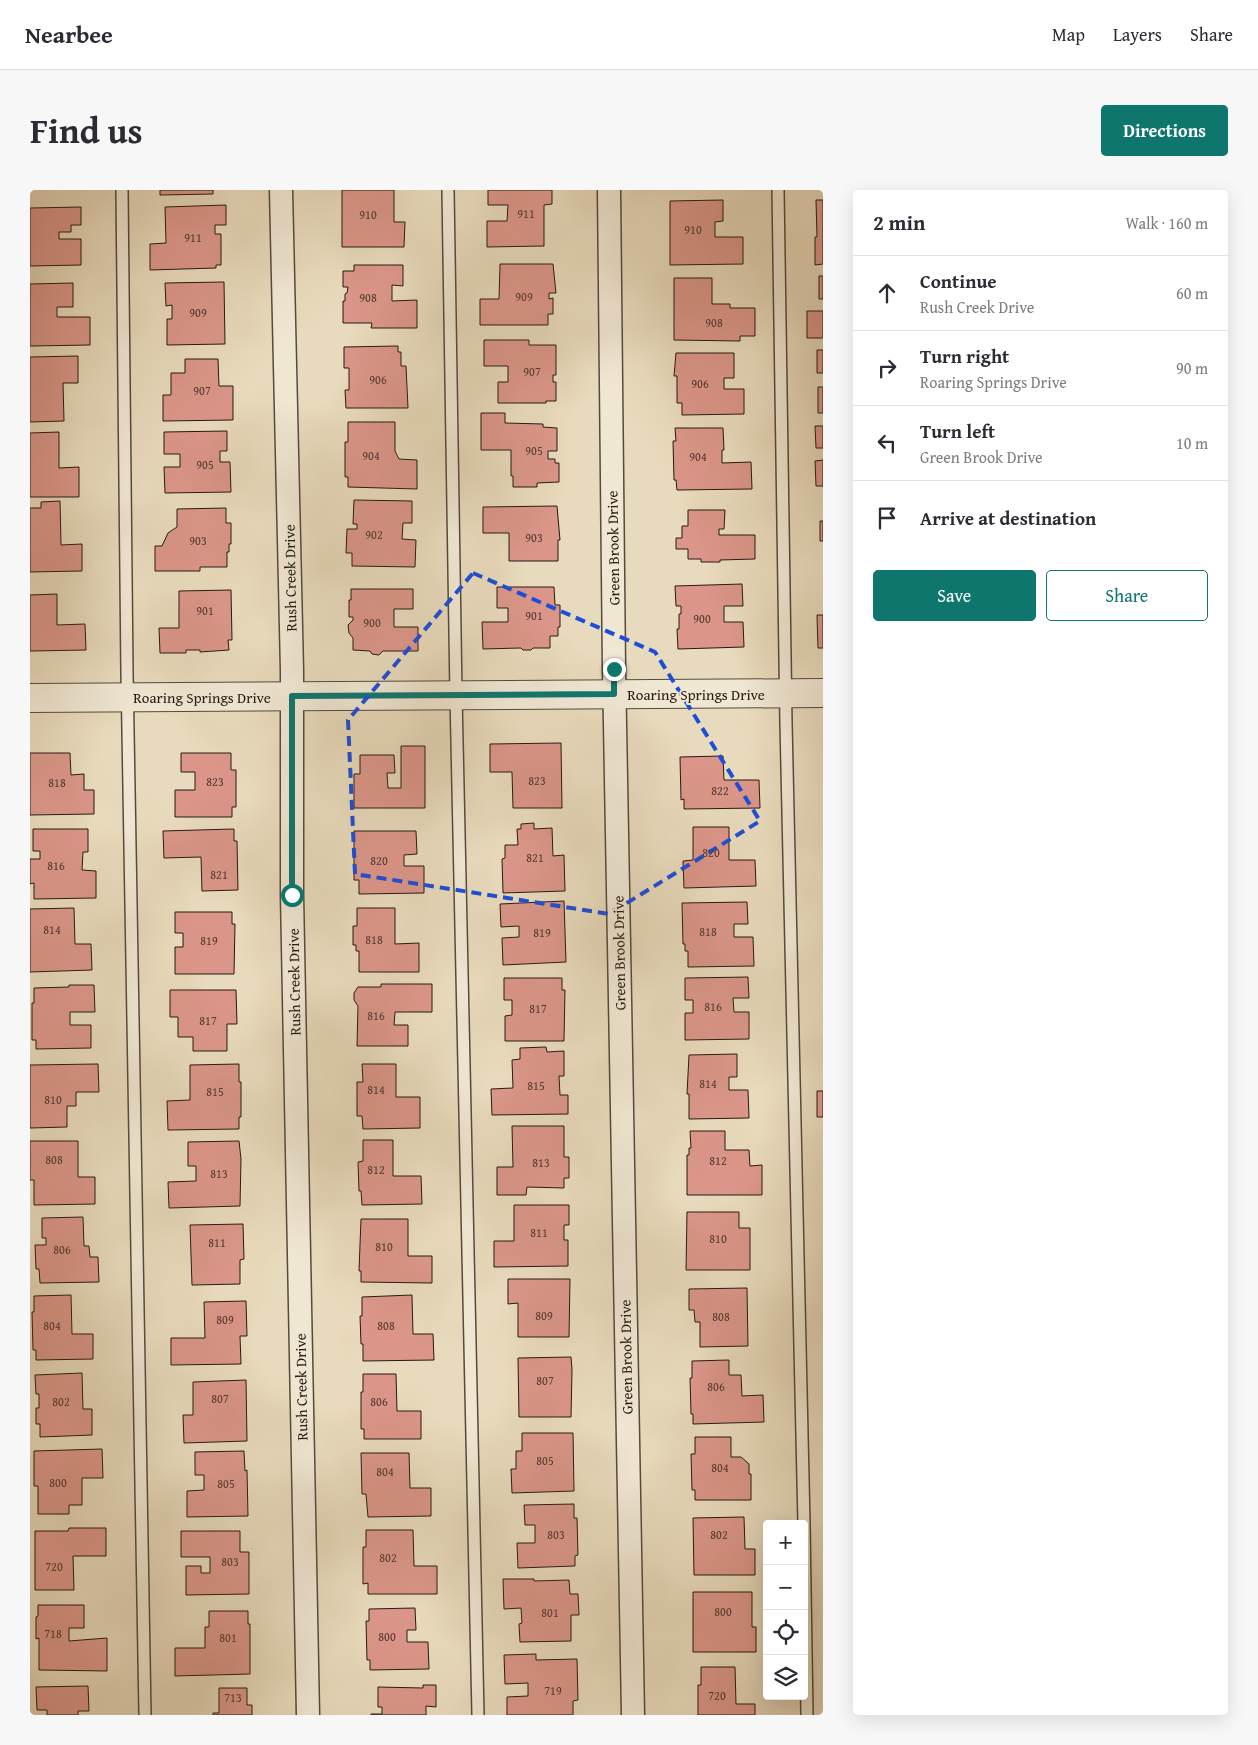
<!DOCTYPE html>
<html lang="en">
<head>
<meta charset="utf-8">
<style>
  :root { --surface:#fff; --page:#f7f7f7; --text:#2b2b33; --muted:#7c7c81; --line:#e1e1e2; --accent:#0f766e }
  body { margin:0; font-family:"Gentium Book Plus",serif; background:var(--page); color:var(--text) }
  .controls { position:absolute; right:15px; bottom:15px; display:grid; overflow:hidden; border-radius:5px; box-shadow:0 5px 20px #0002 }
  .controls button { width:45px; height:45px; display:grid; place-items:center; padding:0; border:0; border-bottom:1px solid var(--line); background:var(--surface); color:var(--text); font:25px sans-serif }
  .stop { position:absolute; width:15px; height:15px; margin:-11px; border:4px solid #0f766e; border-radius:50%; background:#fff }
  .stop.end { background:#0f766e; border-color:#fff; box-shadow:0 1px 5px #0008 }
  .list { margin:0; padding:0; list-style:none }
  h2 { display:flex; justify-content:space-between; align-items:center; height:65px; margin:0; padding:0 20px; font-size:21px }
  h2 small { font-size:16px; font-weight:400; color:var(--muted) }
  .list li { display:grid; grid-template-columns:32px 1fr auto; gap:15px; align-items:center; box-sizing:border-box; height:75px; padding:0 20px; border-top:1px solid var(--line) }
  .list b { display:block; font-size:19px; white-space:nowrap }
  .list p { margin:0; font-size:16px; white-space:nowrap; color:var(--muted) }
  .list em { font-size:16px; font-style:normal; color:var(--muted) }
  .actions { display:flex; gap:10px; padding:15px 20px }
  .actions a { flex:1; padding:11px 0; border:1px solid var(--accent); border-radius:5px; text-align:center; font-size:18px; color:var(--accent) }
  .actions .main { background:var(--accent); color:#fff }
  .icon { flex:none; width:28px; height:28px; fill:none; stroke:currentColor; stroke-width:2; stroke-linecap:round; stroke-linejoin:round }
  .map { position:relative; flex:none; width:793px; height:1525px; overflow:hidden; border-radius:5px }
  header { display:flex; align-items:center; gap:30px; box-sizing:border-box; height:70px; padding:0 25px; background:var(--surface); border-bottom:1px solid var(--line) }
  header strong { font-size:24px }
  nav { display:flex; gap:28px; margin-inline-start:auto; font-size:18px }
  .intro { display:flex; align-items:center; justify-content:space-between; box-sizing:border-box; height:120px; padding:0 30px }
  h1 { margin:0; font-size:35px }
  .button { padding:12px 22px; border-radius:5px; background:var(--accent); color:#fff; font-size:18px; font-weight:700 }
  main { display:flex; gap:30px; padding:0 30px }
  aside { flex:1; background:var(--surface); border-radius:5px; box-shadow:0 5px 20px #0002 }
  .map>svg:first-child { display:block }
  .building { fill:#db9689; stroke:#261a12 }
  .lines { fill:none; stroke-linecap:round; stroke-linejoin:round }
  .service-casing { stroke:#564a3c; stroke-width:14 }
  .minor-casing { stroke:#564a3c; stroke-width:25 }
  .tertiary-casing { stroke:#564a3c; stroke-width:30 }
  .service { stroke:#f0e7d3; stroke-width:11 }
  .minor { stroke:#f0e7d3; stroke-width:22 }
  .tertiary { stroke:#f0e7d3; stroke-width:28 }
  .route { stroke:#0f766e; stroke-width:6 }
  .marked { fill:none; stroke:#1d4ed8; stroke-width:4; stroke-dasharray:10 6; stroke-linejoin:round }
  .labels { text-anchor:middle; dominant-baseline:central; stroke-width:4; stroke-linejoin:round; paint-order:stroke }
  .number-label { font-size:12px; fill:#533930 }
  .street-label { font-size:15px; fill:#261a12; stroke:#f0e7d3 }
</style>
</head>
<body>
<header>
<strong>Nearbee</strong>
<nav><a>Map</a><a>Layers</a><a>Share</a></nav>
</header>
<div class="intro"><h1>Find us</h1><a class="button">Directions</a></div>
<main>
<div class="map">
<svg width="793" height="1525" viewBox="0 0 793 1525">
  <rect width="100%" height="100%" fill="#e8dabc"/>
  <filter id="stains"><feTurbulence type="fractalNoise" baseFrequency=".004" numOctaves="4"/><feColorMatrix values="0 0 0 0 .2 0 0 0 0 .09 0 0 0 0 .02 0 0 0 .5 -.17"/></filter>
  <radialGradient id="worn" r=".72"><stop offset=".6" stop-color="#630" stop-opacity="0"/><stop offset="1" stop-color="#630" stop-opacity=".3"/></radialGradient>
  <path class="building" d="M130 0H183V4L130 5Z
    M312 0H364V32H375L374 57H312Z
    M458 0H522V14L514 15V56L457 57V31H477L478 15H458Z
    M693 10V31L685 32V47H713V74L640 75V11Z
    M786 10H793V74L785 75V47H787Z
    M196 15V35H185V44H191V75H186V78L120 80V54L136 53 135 17Z
    M51 17V35H41V42H29V49H51V75L0 76V18Z
    M470 74H523L526 103H519V109L523 108V124H518V135H450V109H469Z
    M324 75H373V96L362 95V111L387 110V138H341L342 133H313V111H315V104L317 103 318 97H313V81H324Z
    M789 86H793V109H789Z
    M644 88H682V114H700V118H725V146H710V151L644 150Z
    M194 92 195 154 137 155V129H142V115L136 116 135 93Z
    M43 93V117H27V127H60V155L0 156V94Z
    M777 121H793V148H777Z
    M454 150H499V155H526V185H523V192H526V211H516V213H468V192H478V176H454Z
    M368 156V162H371V176H376L378 218H316L315 200H319V178H314V157Z
    M787 160H793V183H787Z
    M646 163H704V188H694V199H714V224L652 225V213H647V186H644Z
    M48 166V193H33L34 231 0 232V167Z
    M155 169H188L189 196H203V230L133 231V205H141V183H155Z
    M788 197H793V223H788Z
    M451 223H475V233L513 234V237L527 238V261H518V269H525V273H529V292L507 293V297H483V286H481V260H451Z
    M318 232H365V261L369 269 387 270V299L318 297V287H315V252H318Z
    M785 236H793V258H786Z
    M645 238H693L694 260H692V273L721 272 722 299 647 300 646 290H644L643 251H646Z
    M197 241V261H190V272H200L201 302 135 303 134 277H150V264H134V242Z
    M29 242V278L49 277V307H0V243Z
    M793 270V296H786L785 271Z
    M324 310 382 311V333H373L372 349 386 350 385 377 322 376V363H316L317 339H327V334H323Z
    M30 311 31 355 52 354V381L0 382V318H11V312Z
    M527 316 530 350H528V371H479V343H453V317Z
    M196 318V333H201V354H199V362H197V377H170V381H125V356H132L138 343 147 337V319Z
    M658 320H695L694 339H689V345H725V369L690 370V372H671V369H658V359H646V348H652V336H658Z
    M790 331H793V351H790Z
    M712 394 713 416H694V432H713L714 457 648 459 647 439H649V424H651V416H646L645 396Z
    M467 397H524L525 415H530V437H528V446H520V458H503L501 460H493L491 458 453 459 452 432H478V418H467Z
    M321 399H383V419H364V437H388V461H353L349 465 342 464 340 461 323 460V448L319 443 318 435 323 430V427H319V410H321Z
    M201 400 202 450H198L199 460 170 462V460H156V463H130L129 438H149V401Z
    M27 404V435L55 434 56 460 0 461V405Z
    M787 425H793V458H788Z
    M531 553 532 618H483L482 582H460V554Z
    M371 556H395V618H324V584H330V565H364L365 583H357L358 598H371Z
    M0 563H40L41 585 54 584V600H64V624L0 625Z
    M151 563H201V580H206V617H202V627H145V600H165V582H151Z
    M693 566 694 590H729L730 618 654 619V609L651 610 650 567Z
    M504 633V639L522 638 523 666 534 665 535 701 473 703 472 669 475 668V655H488L487 639H491V634Z
    M663 637H699V670H725L726 696 654 698 653 671 663 670Z
    M3 639H58V662H53L52 680 66 681V708L4 709V693L0 694V669H10V661H3Z
    M204 639V651H207L208 700 172 701 171 667 134 668 133 641Z
    M324 641H386L387 664 374 665V676H394V703L329 704V690H324Z
    M534 711 536 772 473 775 472 748 489 747V736L471 737 470 714Z
    M717 712 718 734H704V747H723L724 776 658 777V761H655V754H653L652 713Z
    M44 718 45 754H61L62 780 0 782V719Z
    M327 718H365V754L389 753V782H329V761H326V755H323V736H327Z
    M145 722H202V734H205L204 784H145V757H153V743H145Z
    M718 787 719 808H703L704 822H719V849L655 850V823H663V810H655V788Z
    M474 788H532V800H535L534 851H475V826L482 825V810H474Z
    M351 794H402V822H365L364 835H378V856H327L328 816 324 810V803L328 797H351Z
    M39 795H64L65 822H40V835H61V858L6 859V850H2V813H4V798L39 797Z
    M140 800H206L207 834H197V861H163V847H148V827H140Z
    M516 857 517 862 534 861V886H529L530 905H538V924L462 925 461 899 483 898 482 870 490 869V858Z
    M707 864V887H699V900H718L719 928 659 929V904H657L659 865Z
    M68 874 69 902H46V916H37V937L0 938V875Z
    M209 874V892H211V927H209V939L138 940 137 911 160 910V875Z
    M332 874H366V907H390V938L333 939 332 926H327V892H333Z
    M787 901H793V927H787Z
    M482 936H534V967H539V988H534V998L497 997 496 1005H467V977H483Z
    M660 941H695V960H719L720 976 732 975V1005H657V965H659V958H661Z
    M333 950H363V986H391L392 1014 332 1015 331 1001H329L328 972 333 971Z
    M0 951H48V987H65V1014L4 1015V990H0Z
    M209 951 211 969 210 1016 139 1018 138 992 166 991V976H158V952Z
    M484 1015H539V1035H534V1050H538V1076L464 1077V1051H484Z
    M657 1022H709V1038H720V1080H656Z
    M53 1027 54 1056H59L60 1067H68L69 1092 10 1093 9 1079H6L5 1055H16V1048H12V1028Z
    M331 1029H378V1066H402V1093L331 1092V1081H329Z
    M213 1034 214 1069 210 1070V1094L162 1095 160 1035Z
    M478 1089H540L539 1147H488V1113L478 1114Z
    M717 1098 718 1156 670 1157V1132H665L664 1120H659V1099Z
    M41 1105 42 1144H63V1169L6 1170V1160H3L2 1122H4V1106Z
    M382 1105 383 1144H403L404 1170 333 1171V1154H331L330 1126H332V1107Z
    M216 1111 217 1146H210L211 1174 141 1175V1148H175L174 1112Z
    M541 1167 542 1180 541 1227H489L488 1168Z
    M699 1170V1185H711L712 1206 733 1205 734 1232 663 1234V1224H661L660 1188H662V1171Z
    M52 1183 53 1219H62V1245L10 1247V1234H6V1218H9V1204H6L5 1185Z
    M333 1184H366L367 1221H391V1249H334V1239H331V1202H333Z
    M216 1190 217 1251 154 1253 153 1225H163V1192Z
    M492 1243H543L544 1301 482 1303 481 1279H486V1261H492Z
    M665 1247H701V1267H711L719 1274V1284H721V1310H665V1300H662L661 1264H665Z
    M72 1259 73 1288H52V1315H39V1324H8V1296H4V1261Z
    M214 1261 215 1281 217 1280 218 1326 157 1327V1301L174 1300V1285H165V1262Z
    M331 1263H379L380 1298H401V1326L338 1327 336 1304H332Z
    M544 1314V1328H547L548 1365 545 1366V1376L488 1378 487 1353H505V1335H495L494 1315Z
    M714 1327 715 1359H725V1385H664L663 1328Z
    M39 1338H76V1366H43L44 1400H5V1341H38Z
    M336 1340H383L384 1376H407V1404H338V1393L333 1394V1357H336Z
    M151 1341H210V1362H219V1404L156 1405V1376H171V1383H180V1367H151Z
    M473 1389H504V1391L539 1390 540 1404H548L549 1425H541V1451L490 1452 489 1434 492 1433 491 1418 474 1419Z
    M663 1402H722V1437H726V1462H663Z
    M8 1415H54V1438H39V1451L77 1448V1481L9 1480V1448L6 1449V1427L8 1426Z
    M385 1418 386 1440H377V1452H398L399 1479 340 1480V1470H337L336 1431H339V1419Z
    M179 1421H218V1434H220V1484L145 1486V1458H175V1437H179Z
    M506 1464V1470L547 1469 548 1510 543 1511V1525H477V1507L498 1506V1493L475 1494 474 1465Z
    M671 1477H705L706 1514H725V1525H668V1495H671Z
    M393 1495H406V1517L396 1516V1525H341V1524H352V1517H348V1497L393 1498Z
    M58 1496 59 1521H48V1525H17V1520H7L6 1497Z
    M189 1498H217V1515H222V1525H183V1523H189Z"/>
  <g class="lines">
    <g class="service-casing">
      <path id="service" d="M92 0 97 483 115 1525
        M418 0 426 505 448 1525
        M748 0 756 533 774 1334
        M774 1335 777 1525"/>
    </g>
    <g class="minor-casing">
      <path id="minor" d="M251 0 262 481V705L278 1525
        M579 0 584 479 603 1525"/>
    </g>
    <g class="tertiary-casing">
      <path id="tertiary" d="M0 508 793 503"/>
    </g>
    <use href="#service" class="service"/>
    <use href="#minor" class="minor"/>
    <use href="#tertiary" class="tertiary"/>
  </g>
  <g class="lines">
    <path class="route" d="M262 705V506L584 504V479"/>
  </g>
  <path class="marked" d="M443 383 625 462 730 631 579 724 325 684 318 530Z"/>
  <g class="labels">
    <g class="number-label">
      <text x="496" y="23">911</text>
      <text x="338" y="24">910</text>
      <text x="663" y="39">910</text>
      <text x="163" y="47">911</text>
      <text x="494" y="106">909</text>
      <text x="338" y="107">908</text>
      <text x="168" y="122">909</text>
      <text x="684" y="132">908</text>
      <text x="502" y="181">907</text>
      <text x="348" y="189">906</text>
      <text x="670" y="193">906</text>
      <text x="172" y="200">907</text>
      <text x="504" y="260">905</text>
      <text x="341" y="265">904</text>
      <text x="668" y="266">904</text>
      <text x="175" y="274">905</text>
      <text x="344" y="344">902</text>
      <text x="504" y="347">903</text>
      <text x="168" y="350">903</text>
      <text x="175" y="420">901</text>
      <text x="504" y="425">901</text>
      <text x="672" y="428">900</text>
      <text x="342" y="432">900</text>
      <text x="507" y="590">823</text>
      <text x="185" y="591">823</text>
      <text x="27" y="592">818</text>
      <text x="690" y="600">822</text>
      <text x="681" y="662">820</text>
      <text x="505" y="667">821</text>
      <text x="349" y="670">820</text>
      <text x="26" y="675">816</text>
      <text x="189" y="684">821</text>
      <text x="22" y="739">814</text>
      <text x="678" y="741">818</text>
      <text x="512" y="742">819</text>
      <text x="344" y="749">818</text>
      <text x="179" y="750">819</text>
      <text x="683" y="816">816</text>
      <text x="508" y="818">817</text>
      <text x="346" y="825">816</text>
      <text x="178" y="830">817</text>
      <text x="678" y="893">814</text>
      <text x="506" y="895">815</text>
      <text x="346" y="899">814</text>
      <text x="185" y="901">815</text>
      <text x="23" y="909">810</text>
      <text x="24" y="969">808</text>
      <text x="688" y="970">812</text>
      <text x="511" y="972">813</text>
      <text x="346" y="979">812</text>
      <text x="189" y="983">813</text>
      <text x="509" y="1042">811</text>
      <text x="688" y="1048">810</text>
      <text x="187" y="1052">811</text>
      <text x="354" y="1056">810</text>
      <text x="32" y="1059">806</text>
      <text x="514" y="1125">809</text>
      <text x="691" y="1126">808</text>
      <text x="195" y="1129">809</text>
      <text x="22" y="1135">804</text>
      <text x="356" y="1135">808</text>
      <text x="515" y="1190">807</text>
      <text x="686" y="1196">806</text>
      <text x="190" y="1208">807</text>
      <text x="31" y="1211">802</text>
      <text x="349" y="1211">806</text>
      <text x="515" y="1270">805</text>
      <text x="690" y="1277">804</text>
      <text x="355" y="1281">804</text>
      <text x="28" y="1292">800</text>
      <text x="196" y="1293">805</text>
      <text x="526" y="1344">803</text>
      <text x="689" y="1344">802</text>
      <text x="358" y="1367">802</text>
      <text x="200" y="1371">803</text>
      <text x="24" y="1376">720</text>
      <text x="693" y="1421">800</text>
      <text x="520" y="1422">801</text>
      <text x="23" y="1443">718</text>
      <text x="357" y="1446">800</text>
      <text x="198" y="1447">801</text>
      <text x="523" y="1500">719</text>
      <text x="687" y="1505">720</text>
      <text x="203" y="1507">713</text>
    </g>
    <g class="street-label">
      <text transform="translate(583 358) rotate(-91)">Green Brook Drive</text>
      <text transform="translate(260 388) rotate(-91)">Rush Creek Drive</text>
      <text x="666" y="504">Roaring Springs Drive</text>
      <text x="172" y="507">Roaring Springs Drive</text>
      <text transform="translate(589 763) rotate(-91)">Green Brook Drive</text>
      <text transform="translate(264 792) rotate(-91)">Rush Creek Drive</text>
      <text transform="translate(596 1167) rotate(-91)">Green Brook Drive</text>
      <text transform="translate(271 1197) rotate(-91)">Rush Creek Drive</text>
    </g>
  </g>
  <rect width="100%" height="100%" filter="url(#stains)"/>
  <rect width="100%" height="100%" fill="url(#worn)"/>
</svg>
<div class="controls">
<button>+</button>
<button>−</button>
<button><svg class="icon" aria-label="locate" viewBox="0 0 24 24"><circle cx="12" cy="12" r="6"/><path d="M12 2v4M12 18v4M2 12h4M18 12h4"/></svg></button>
<button><svg class="icon" aria-label="layers" viewBox="0 0 24 24"><path d="M12 4l9 5-9 5-9-5zM3 14l9 5 9-5"/></svg></button>
</div>
<div class="stop" style="left:262px;top:705px"></div>
<div class="stop end" style="left:584px;top:479px"></div>
</div>
<aside>
<h2>2 min<small>Walk · 160 m</small></h2>
<ul class="list">
<li><svg class="icon" aria-label="ahead" viewBox="0 0 24 24"><path d="M12 20V5M6 11l6-6 6 6"/></svg><div><b>Continue</b><p>Rush Creek Drive</p></div><em>60 m</em></li>
<li><svg class="icon" aria-label="right" viewBox="0 0 24 24"><path d="M7 20v-9h11M14 6l5 5-5 5"/></svg><div><b>Turn right</b><p>Roaring Springs Drive</p></div><em>90 m</em></li>
<li><svg class="icon" aria-label="left" viewBox="0 0 24 24"><path d="M17 20v-9H6M10 6l-5 5 5 5"/></svg><div><b>Turn left</b><p>Green Brook Drive</p></div><em>10 m</em></li>
<li><svg class="icon" aria-label="arrive" viewBox="0 0 24 24"><path d="M6 21V4h12l-3 4 3 4H6"/></svg><div><b>Arrive at destination</b></div></li>
</ul>
<div class="actions"><a class="main">Save</a><a>Share</a></div>
</aside>
</main>
</body>
</html>
